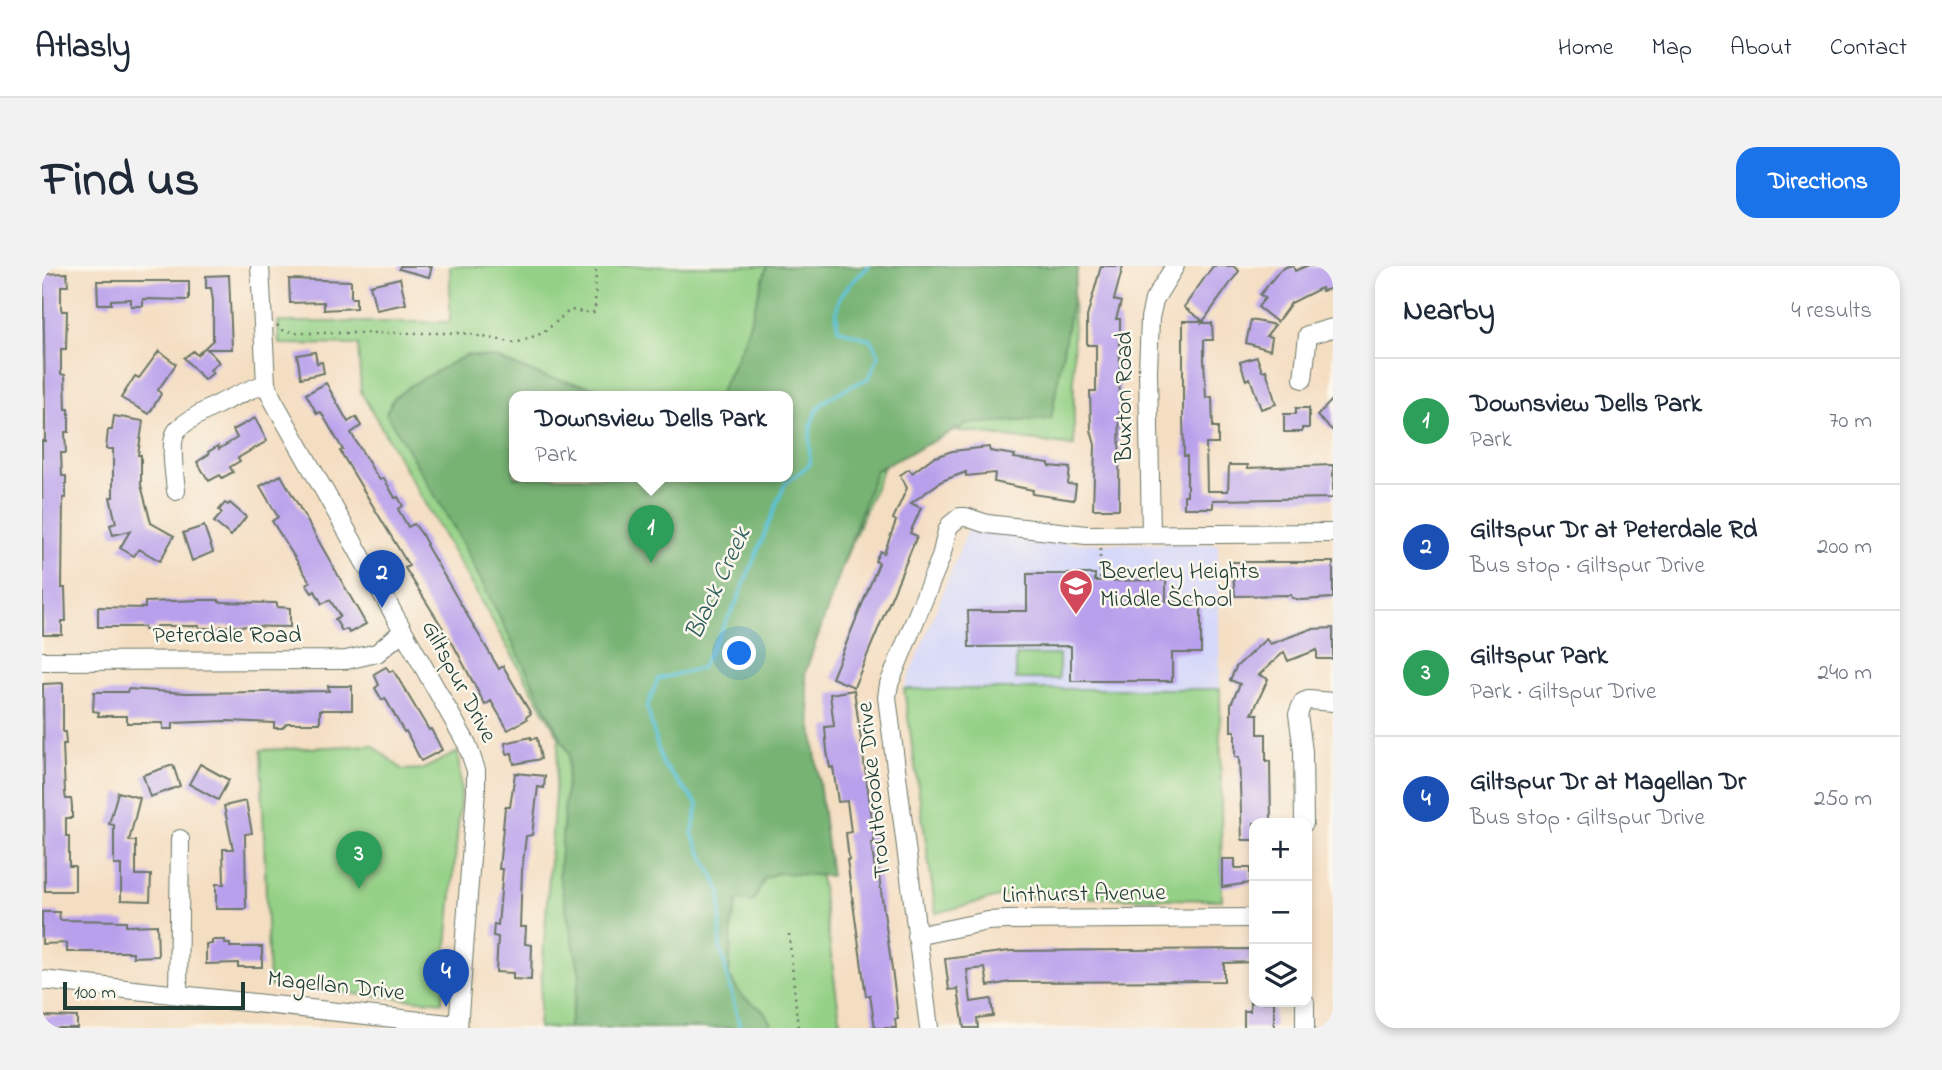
<!DOCTYPE html>
<html lang="en">
<head>
<meta charset="utf-8">
<style>
  :root { --surface:#fff; --page:#f2f2f3; --text:#1f2937; --muted:#747a83; --line:#e0e1e3; --accent:#1a73e8 }
  body { margin:0; font-family:"Indie Flower",sans-serif; background:var(--page); color:var(--text) }
  .controls { position:absolute; right:21px; bottom:21px; display:grid; overflow:hidden; border-radius:14px; box-shadow:0 4px 10px #0003 }
  .controls button { width:63px; height:63px; display:grid; place-items:center; padding:0; border:0; border-bottom:2px solid var(--line); background:var(--surface); color:var(--text); font:35px sans-serif }
  .scale { position:absolute; left:21px; bottom:18px; width:182px; box-sizing:border-box; padding-left:7px; border:4px solid #1f3d34; border-top:0; font-size:19px; line-height:24px; white-space:nowrap; color:#1f3d34; -webkit-text-stroke:5px #fbf7ec; paint-order:stroke }
  .you { position:absolute; left:698px; top:388px; width:24px; height:24px; margin:-18px; border:5px solid #fff; border-radius:50%; background:#1a73e8; box-shadow:0 0 0 10px #1a73e833 }
  .badge { display:grid; place-items:center; width:46px; height:46px; border-radius:50%; background:var(--accent); color:#fff; font-size:23px; font-weight:700 }
  .pin { position:absolute; translate:-50% -58px; filter:drop-shadow(0 2px 4px #0008) }
  .pin::after { content:''; position:absolute; top:37px; width:24px; height:21px; background:inherit; clip-path:polygon(0 0,100% 0,50% 100%) }
  .popup { position:absolute; left:467px; top:125px; width:284px; height:91px; box-sizing:border-box; display:grid; place-content:center; border-radius:14px; background:var(--surface); filter:drop-shadow(0 2px 5px #0005); font-size:23px; white-space:nowrap; color:var(--muted) }
  .popup b { font-size:26px; color:var(--text) }
  .popup::after { content:''; position:absolute; left:50%; top:100%; margin-left:-14px; border:14px solid transparent; border-top-color:var(--surface) }
  .list { margin:0; padding:0; list-style:none }
  h2 { display:flex; justify-content:space-between; align-items:center; height:91px; margin:0; padding:0 28px; font-size:30px }
  h2 small { font-size:23px; font-weight:400; color:var(--muted) }
  .list li { display:grid; grid-template-columns:46px 1fr auto; gap:21px; align-items:center; box-sizing:border-box; height:126px; padding:0 28px; border-top:2px solid var(--line) }
  .list b { display:block; font-size:26px; white-space:nowrap }
  .list p { margin:0; font-size:23px; white-space:nowrap; color:var(--muted) }
  .list em { font-size:23px; font-style:normal; color:var(--muted) }
  .icon { flex:none; width:38px; height:38px; fill:none; stroke:currentColor; stroke-width:2; stroke-linecap:round; stroke-linejoin:round }
  .map { position:relative; flex:none; width:1291px; height:762px; overflow:hidden; border-radius:21px }
  header { display:flex; align-items:center; gap:42px; box-sizing:border-box; height:98px; padding:0 35px; background:var(--surface); border-bottom:2px solid var(--line) }
  header strong { font-size:33px }
  nav { display:flex; gap:38px; margin-inline-start:auto; font-size:24px }
  .intro { display:flex; align-items:center; justify-content:space-between; box-sizing:border-box; height:168px; padding:0 42px }
  h1 { margin:0; font-size:49px }
  .button { padding:18px 32px; border-radius:21px; background:var(--accent); color:#fff; font-size:24px; font-weight:700 }
  main { display:flex; gap:42px; padding:0 42px }
  aside { flex:1; background:var(--surface); border-radius:21px; box-shadow:0 4px 10px #0003 }
  .map>svg:first-child { display:block }
  .built { fill:#d5d8f9 }
  .green { fill:#94d186; stroke:#5a875d; stroke-width:2; fill-rule:evenodd }
  .forest { fill:#77b373; stroke:#4b7854; stroke-width:2 }
  .lines { fill:none; stroke-linecap:round; stroke-linejoin:round }
  .stream { stroke:#5cc2d9; stroke-width:3.5 }
  .building { fill:#b9a0ec }
  .minor-casing { stroke:#6a7566; stroke-width:20 }
  .path { stroke:#6a7566; stroke-width:2.5; stroke-dasharray:2 5; stroke-linecap:butt }
  .minor { stroke:#fff; stroke-width:18 }
  .labels { text-anchor:middle; dominant-baseline:central; stroke-width:5; stroke-linejoin:round; paint-order:stroke }
  .street-label { font-size:24px; fill:#1f3d34; stroke:#fbf7ec }
  .poi-label { font-size:24px; fill:#1f3d34; stroke:#fbf7ec; text-anchor:start }
  .water-label { font-size:26px; font-style:italic; fill:#2e5e5d; stroke:#fbf7ec }
</style>
</head>
<body>
<header>
<strong>Atlasly</strong>
<nav><a>Home</a><a>Map</a><a>About</a><a>Contact</a></nav>
</header>
<div class="intro"><h1>Find us</h1><a class="button">Directions</a></div>
<main>
<div class="map">
<svg width="1291" height="762" viewBox="0 0 1291 762">
  <rect width="100%" height="100%" fill="#fbf7ec"/>
  <filter id="ink" filterUnits="userSpaceOnUse"><feTurbulence type="fractalNoise" baseFrequency=".0143" numOctaves="2"/><feDisplacementMap in="SourceGraphic" scale="14" xChannelSelector="R" yChannelSelector="G"/><feConvolveMatrix kernelMatrix="1 2 1 2 8 2 1 2 1" color-interpolation-filters="sRGB"/></filter>
  <filter id="wash" filterUnits="userSpaceOnUse"><feTurbulence type="fractalNoise" baseFrequency=".00686" numOctaves="4" result="noise"/><feDisplacementMap in="SourceGraphic" scale="28" xChannelSelector="R" yChannelSelector="G"/><feGaussianBlur stdDeviation="1.57" result="paint"/><feColorMatrix in="noise" values="0 0 0 0 0 0 0 0 0 0 0 0 0 0 0 0 0 1.4 0 .05"/><feComposite in="paint" operator="in"/></filter>
  <g filter="url(#wash)">
    <rect width="100%" height="100%" fill="#f4dec2"/>
    <path class="built" d="M926 264 1030 277 1176 278 1178 423H862Z"/>
    <path class="green" d="M408 0H1031L1032 180 860 157 752 415 799 762H496L517 471 319 126 316 79 237 78 236 56H408ZM472 131H746V211H472Z
      M974 389H1017V413H974Z
      M862 423H1178L1180 634 960 630 894 647Z
      M330 479 361 504 381 503 416 486 419 527 400 736 227 720 219 484Z"/>
    <path class="forest" d="M725 0H1036L1009 153 925 158 834 204 763 407 789 610 735 607 723 612 711 636 696 634 690 657 687 710 700 730 721 744 732 762H526L538 709 517 609 527 488 415 267 344 147 351 133 369 119 424 89 454 92 503 111 581 127 587 131H472V211H746V131H676L702 75Z"/>
    <g class="lines">
      <path class="stream" d="M698 762 678 681 679 626 650 568 656 539 620 497 605 441 616 413 659 402 695 335 743 218 768 198C765 137 776 136 827 112L837 89 829 74 796 63C790 28 804 23 827 0"/>
    </g>
    <g id="blocks">
      <path class="building" d="M358 0H390L387 11 357 3Z
        M1059 0H1081L1072 34 1079 36 1074 53H1078L1077 243H1051L1053 179 1049 164 1048 125H1054V79H1045V51Z
        M1171 0H1191L1197 5 1160 57H1170L1171 74H1162V94L1164 132 1170 131 1171 161H1176V178H1164L1165 225H1186L1187 199H1206V202L1291 199V232L1171 234V242H1142V229H1145V190H1142L1141 151V55H1161L1142 41Z
        M1246 0H1251L1253 5 1264 0H1291V22L1280 25 1279 22 1249 37 1235 56 1216 41 1223 32 1218 29 1238 4Z
        M25 7 26 20H19V42L20 45H25L24 83H19V108L23 109 24 143H27V166H23L24 187H19L20 210H24V232H21L20 322H23L24 355H20V369H1L0 175H3V132L1 8Z
        M187 9 190 83H165L177 96 168 104 171 107 162 114 142 92 151 85 155 89 171 74V35L169 22H164V10Z
        M358 12 364 38 334 44 328 19Z
        M247 13 309 15V32H314V42L282 44V36L248 37Z
        M55 15H147V34L101 33V40H89V33L69 34V38H56Z
        M1209 54 1233 59 1224 70 1230 71 1228 84 1204 77Z
        M117 85 134 98 116 124 119 128 107 148 79 132 93 110 97 112Z
        M273 86 275 97 280 96 282 107 259 112 255 89Z
        M1215 91 1220 105 1224 104 1234 138 1219 143 1208 112 1204 114 1198 96Z
        M284 117 306 156 314 151 319 160 309 167 331 204 338 214 342 212 353 232 356 231 361 240 356 243 366 261 372 258 379 267 385 278 384 279 457 403 461 400 489 448 484 451 485 453 466 464 449 435 443 439 412 380 363 302 367 300 298 185 301 184 279 146 275 148 264 128Z
        M1291 133V165L1275 150Z
        M1254 142H1267V162H1260V166H1242V148H1254Z
        M72 150 101 155 96 189H99V219L109 257 132 270 118 295 97 283 92 290 78 282 88 265 71 269 68 259 74 257 68 231H71V183H64L66 164H70Z
        M213 152 225 175 196 192 198 195 188 201 191 206 180 212 178 209 167 215 155 196 167 188 166 186 176 180 177 183 195 172 191 164Z
        M947 181 948 185 973 189 972 192 1007 197V200L1028 202 1026 218 1034 219 1032 234 990 228 991 224 952 216 953 207 924 210V206L900 215 869 237 879 242 868 267 875 270 812 421 790 412 837 297 833 295 838 285 842 287 854 255 851 253 865 222 858 209 867 203 870 207 890 192 910 185Z
        M239 209 324 358 307 367 305 363 300 365 293 353 298 350 288 334 280 338 273 325 270 327 264 318 268 316 230 255 236 251 218 220Z
        M183 237 186 239 188 237 204 251 189 270 172 256 180 247 177 244Z
        M162 260 171 286 150 295 141 267Z
        M1190 296H1291V332L1259 334 1250 332 1249 329 1193 330Z
        M985 308H1053V315L1124 314V335H1159V387H1130V415H1029V380L927 381 926 345H985Z
        M160 334H177V336L235 337V341L248 342V361L179 360V362H157V360H114L113 364H102V361H56V341L103 342V336Z
        M1291 362V393H1275V384L1246 395 1242 386 1217 409 1226 413 1210 448H1216V468H1224V495H1228L1229 557H1212V574H1200L1197 491H1193V465H1189V438L1198 418 1188 414 1194 401 1224 373 1228 378 1269 363Z
        M344 401 348 406 351 404 387 464 389 463 400 484 379 495 364 465 362 466 343 432 340 434 333 422 337 419 332 408Z
        M21 417V466H23L24 478H21L23 528 24 533H29L30 540V552H24V570H27V600H33V625H3L1 418Z
        M286 420H310V444H278V457H245L240 462H232V457L185 455 131 457V463H121V457H85V450H56L57 446 51 445 52 426H85L86 423 144 427 287 425Z
        M812 424 831 560 832 577H829L833 604 836 603 853 725 856 753H853L854 762H833L828 729 824 730 805 594H807L804 567 809 566 805 535 796 536 791 501 788 502 785 485 783 461 792 460 788 428Z
        M489 471V473L495 472 499 493 472 498 470 487 465 488 463 477Z
        M158 498 187 514 176 534 147 518Z
        M131 499 138 520 108 531 101 509Z
        M473 507 503 510 502 522 496 521 490 569 484 570 480 605 478 661H484L483 678 490 679 489 714 471 713V707L454 706 456 671 451 670 452 658 456 659 461 603H457L463 541H468Z
        M76 526 98 532 87 575H94V609H109L108 635 79 634V599H72V559L67 558Z
        M204 535 210 567 203 568 204 643H174V618H182L181 583H191L182 540Z
        M1180 593H1193V602H1208V617L1180 621Z
        M0 646H17L18 654 84 655V660L115 659 116 690 91 691V686H25V677L0 678Z
        M170 674H183V678H188V681H220V701H196V697L164 698V678H170Z
        M1212 683V696L1182 697V715L968 716 946 720 943 702 925 704 929 736 949 733 951 750 935 752 936 762H922L916 723 907 724 903 693 968 685Z
        M1208 736H1232V762H1202V745H1208Z
        M0 750 35 751V762H0Z"/>
    </g>
  </g>
  <g filter="url(#ink)">
    <use href="#blocks" fill-opacity="0" stroke="#6a7566" stroke-width="2"/>
    <g class="lines">
      <g class="minor-casing">
        <path id="minor" d="M218 0 224 118 231 134 425 478 434 504V525L416 762
          M1261 113 1266 69 1291 62
          M134 225C133 211 127 178 134 166 142 152 207 123 224 118
          M1109 268 1106 105 1108 52 1112 34 1133 0
          M0 395 304 394 335 387 361 365
          M1262 557 1261 485 1256 448 1261 436 1266 434 1291 436
          M874 670 946 655 965 654 1212 652
          M0 714 416 759
          M136 728 138 573
          M1263 736V762
          M887 762 845 431 847 418 899 291 905 265 908 259 918 251H924L945 258 1044 269 1291 267"/>
      </g>
      <path class="path" d="M235 59 241 64 255 67H420L474 77 501 67 528 44 550 47 553 45 554 0
        M1058 283V315
        M747 668 756 762"/>
      <use href="#minor" class="minor"/>
    </g>
  </g>
  <defs>
    <g id="school-pin" transform="scale(1.75)"><path d="M0 17L-7.5 6A9.5 9.5 0 1 1 7.5 6Z" fill="#d1495b" stroke="#fbf7ec"/><path d="M0-5L7-2L0 1L-7-2ZM-4 1L0 2.5L4 1V4Q0 6-4 4Z" fill="#fff"/></g>
  </defs>
  <g fill-rule="evenodd">
    <use href="#school-pin" x="1034" y="320"/>
  </g>
  <g class="labels">
    <g class="street-label">
      <text transform="translate(1083 131) rotate(-90)">Buxton Road</text>
      <text x="185" y="370">Peterdale Road</text>
      <text transform="translate(416 416) rotate(62)">Giltspur Drive</text>
      <text transform="translate(833 524) rotate(-96)">Troutbrooke Drive</text>
      <text transform="translate(1042 629) rotate(-1)">Linthurst Avenue</text>
      <text transform="translate(294 721) rotate(6)">Magellan Drive</text>
    </g>
    <g class="poi-label">
      <text x="1058" y="306">Beverley Heights<tspan x="1058" dy="28">Middle School</tspan></text>
    </g>
    <g class="water-label">
      <text transform="translate(677 318) rotate(-65)">Black Creek</text>
    </g>
  </g>
</svg>
<div class="controls">
<button>+</button>
<button>−</button>
<button><svg class="icon" aria-label="layers" viewBox="0 0 24 24"><path d="M12 4l9 5-9 5-9-5zM3 14l9 5 9-5"/></svg></button>
</div>
<div class="scale">100 m</div>
<div class="you"></div>
<div class="pin badge" style="left:609px;top:297px;background:#2e9e5b">1</div>
<div class="popup"><b>Downsview Dells Park</b>Park</div>
<div class="pin badge" style="left:340px;top:342px;background:#1a4fb4">2</div>
<div class="pin badge" style="left:317px;top:623px;background:#2e9e5b">3</div>
<div class="pin badge" style="left:404px;top:741px;background:#1a4fb4">4</div>
</div>
<aside>
<h2>Nearby<small>4 results</small></h2>
<ul class="list">
<li><span class="badge" style="background:#2e9e5b">1</span><div><b>Downsview Dells Park</b><p>Park</p></div><em>70 m</em></li>
<li><span class="badge" style="background:#1a4fb4">2</span><div><b>Giltspur Dr at Peterdale Rd</b><p>Bus stop · Giltspur Drive</p></div><em>200 m</em></li>
<li><span class="badge" style="background:#2e9e5b">3</span><div><b>Giltspur Park</b><p>Park · Giltspur Drive</p></div><em>240 m</em></li>
<li><span class="badge" style="background:#1a4fb4">4</span><div><b>Giltspur Dr at Magellan Dr</b><p>Bus stop · Giltspur Drive</p></div><em>250 m</em></li>
</ul>
</aside>
</main>
</body>
</html>
